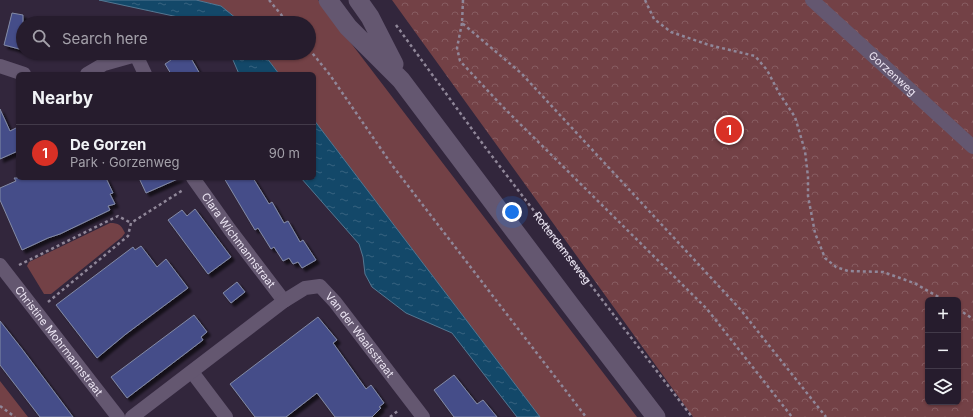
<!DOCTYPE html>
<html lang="en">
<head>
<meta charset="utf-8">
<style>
  :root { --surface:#261c2d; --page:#2e2535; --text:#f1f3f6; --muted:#a4a1aa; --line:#423a49; --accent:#d93025 }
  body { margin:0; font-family:Inter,sans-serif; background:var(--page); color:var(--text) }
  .controls { position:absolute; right:12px; bottom:12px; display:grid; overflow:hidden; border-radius:6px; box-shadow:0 1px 3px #0004 }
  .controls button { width:36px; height:36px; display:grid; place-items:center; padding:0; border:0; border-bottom:1px solid var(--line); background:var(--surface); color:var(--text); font:20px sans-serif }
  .you { position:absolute; left:512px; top:212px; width:14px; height:14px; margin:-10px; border:3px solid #fff; border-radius:50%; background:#1a73e8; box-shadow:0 0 0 6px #1a73e833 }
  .badge { display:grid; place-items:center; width:26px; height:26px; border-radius:50%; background:var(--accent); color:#fff; font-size:13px; font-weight:700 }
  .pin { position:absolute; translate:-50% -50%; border:2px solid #fff; box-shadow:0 1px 4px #0006 }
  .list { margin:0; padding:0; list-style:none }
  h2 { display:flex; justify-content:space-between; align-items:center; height:52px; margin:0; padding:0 16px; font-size:17px }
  h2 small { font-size:13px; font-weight:400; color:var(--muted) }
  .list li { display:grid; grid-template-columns:26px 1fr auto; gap:12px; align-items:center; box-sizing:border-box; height:56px; padding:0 16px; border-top:1px solid var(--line) }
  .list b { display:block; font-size:15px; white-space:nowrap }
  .list p { margin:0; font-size:13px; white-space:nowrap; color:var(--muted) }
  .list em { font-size:13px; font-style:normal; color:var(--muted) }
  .icon { flex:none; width:22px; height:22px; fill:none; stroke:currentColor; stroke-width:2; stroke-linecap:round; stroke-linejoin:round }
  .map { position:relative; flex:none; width:973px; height:417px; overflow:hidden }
  .search { position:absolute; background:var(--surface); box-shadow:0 1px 3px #0004; left:16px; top:16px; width:300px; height:44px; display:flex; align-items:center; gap:10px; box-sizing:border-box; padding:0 14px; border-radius:22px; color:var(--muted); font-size:15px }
  .panel { position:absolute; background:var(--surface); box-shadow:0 1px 3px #0004; left:16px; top:72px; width:300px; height:108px; border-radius:6px }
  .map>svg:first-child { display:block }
  .grass { fill:#734146 }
  .park { fill:url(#park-crowns); fill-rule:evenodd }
  .water { fill:url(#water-ripples); stroke:#547792 }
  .building { fill:#444d89; stroke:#848ba6; filter:url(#shadow) }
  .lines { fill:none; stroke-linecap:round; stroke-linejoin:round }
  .path { stroke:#908799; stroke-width:2.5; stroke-dasharray:3 3; stroke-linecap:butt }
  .minor { stroke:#645770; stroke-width:14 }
  .secondary { stroke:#645770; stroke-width:19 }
  .labels { text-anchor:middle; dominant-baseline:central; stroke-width:4; stroke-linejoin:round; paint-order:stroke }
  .street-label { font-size:11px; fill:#ece5f3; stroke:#32263c }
</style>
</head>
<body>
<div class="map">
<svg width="973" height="417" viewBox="0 0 973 417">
  <defs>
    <pattern id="park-crowns" width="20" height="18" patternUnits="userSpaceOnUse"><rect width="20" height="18" fill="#734146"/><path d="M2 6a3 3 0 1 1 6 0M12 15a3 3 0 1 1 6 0" fill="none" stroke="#875c61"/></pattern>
    <pattern id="water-ripples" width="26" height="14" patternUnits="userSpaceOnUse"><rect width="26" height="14" fill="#134869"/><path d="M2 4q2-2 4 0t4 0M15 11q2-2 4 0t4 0" fill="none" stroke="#36627f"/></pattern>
    <filter id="shadow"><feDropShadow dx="3.5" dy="3.5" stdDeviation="1" flood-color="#0009"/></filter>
  </defs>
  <rect width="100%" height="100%" fill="#32263c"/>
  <path class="grass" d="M196 0H318L637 417H540L314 120V74H279L263 53H309V23H242L221 6Z
    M110 223C119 223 121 225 125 233L122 237 51 294H44L27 266 29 262Z
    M0 381 28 417H0Z"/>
  <path class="park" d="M392 0H973V417H693ZM928 300H958V402H928Z"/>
  <path class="water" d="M99 0H196L221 6 242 23H206Z
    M230 53H263L279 74H239Z
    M314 120 540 417H517L452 333 406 313 372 287 365 274 363 257 359 244 301 178H314Z"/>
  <path class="building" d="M12 13 23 15V50L4 45Z
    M167 53H188L200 74H171L165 64 171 60Z
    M0 109 10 131 18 127V151L0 159Z
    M14 178H106L113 193 110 194 115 204 108 206 110 210 60 234 48 238 22 250 0 200V188L16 181Z
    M139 178H180L146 193Z
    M224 178H253L269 204 272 202 284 223 288 221 300 242 303 240 316 260 302 268 298 262 293 264 289 258 283 261 274 247 271 249 258 228 255 230Z
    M195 209 231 257 208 274 168 220 182 210 187 216Z
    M141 246 157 267 166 259 188 288 126 334 97 358 56 305 133 247 135 250Z
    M237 282 245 292 231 303 223 293Z
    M194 315 207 332 201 337 203 340 127 398 111 377Z
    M318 317 337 340 333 343 366 389 371 385 384 403 379 407 381 408 372 417H335L317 393 286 417H255L230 384Z
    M0 321 22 349 73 417H40L0 365Z
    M454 375 477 404 483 400 497 417H454L434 390Z"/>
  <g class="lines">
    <g class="path">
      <path d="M269 0 288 23"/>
      <path d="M463 0 462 23 521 73 740 309 826 417"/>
      <path d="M645 0 654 19 671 32 709 45 755 56 767 70 779 93 795 117 805 151 808 177V196L815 233 825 258 836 267 848 271 883 272 914 283 944 300"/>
      <path d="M462 23 457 48 460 61 504 108 707 309 792 417"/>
      <path id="s1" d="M396 25 485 147 692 417"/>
      <path d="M309 49 330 75 392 165 586 417"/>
      <path d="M19 265 118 216 131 223"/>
      <path d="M48 302 128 236 131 223 183 190"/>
      <path d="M958 309 973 319"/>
      <path d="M0 406 15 417"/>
      <path d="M390 417 399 410"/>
    </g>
    <g class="minor">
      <path id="s2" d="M812 0 973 147"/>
      <path d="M0 66 24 74"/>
      <path d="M87 74 104 64 136 55 145 74"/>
      <path id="s3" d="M193 178 230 230 284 301"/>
      <path id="s4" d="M0 265 118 417"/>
      <path d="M192 372 226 417"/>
      <path id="s5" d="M132 417 284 301 305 288 320 286 335 302 423 417"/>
    </g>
    <path class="secondary" d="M328 0 348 27 401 80 571 306 656 417
      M358 0 370 17 394 64"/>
  </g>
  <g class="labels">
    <g class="street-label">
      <text stroke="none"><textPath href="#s2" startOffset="109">Gorzenweg</textPath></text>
      <text stroke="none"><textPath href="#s3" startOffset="77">Clara Wichmannstraat</textPath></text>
      <text stroke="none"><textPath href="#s1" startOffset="278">Rotterdamseweg</textPath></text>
      <text stroke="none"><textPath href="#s5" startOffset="294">Van der Waalsstraat</textPath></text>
      <text stroke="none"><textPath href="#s4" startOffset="96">Christine Mohrmannstraat</textPath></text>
    </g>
  </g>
</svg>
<div class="controls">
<button>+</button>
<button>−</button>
<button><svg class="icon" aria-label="layers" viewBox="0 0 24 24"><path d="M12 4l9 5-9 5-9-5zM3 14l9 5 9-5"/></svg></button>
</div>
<div class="you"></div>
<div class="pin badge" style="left:729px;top:130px">1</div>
<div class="search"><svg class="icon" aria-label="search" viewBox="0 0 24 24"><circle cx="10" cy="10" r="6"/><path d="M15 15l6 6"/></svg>Search here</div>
<section class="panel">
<h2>Nearby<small></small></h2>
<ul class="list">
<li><span class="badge">1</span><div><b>De Gorzen</b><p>Park · Gorzenweg</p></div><em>90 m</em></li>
</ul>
</section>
</div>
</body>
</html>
